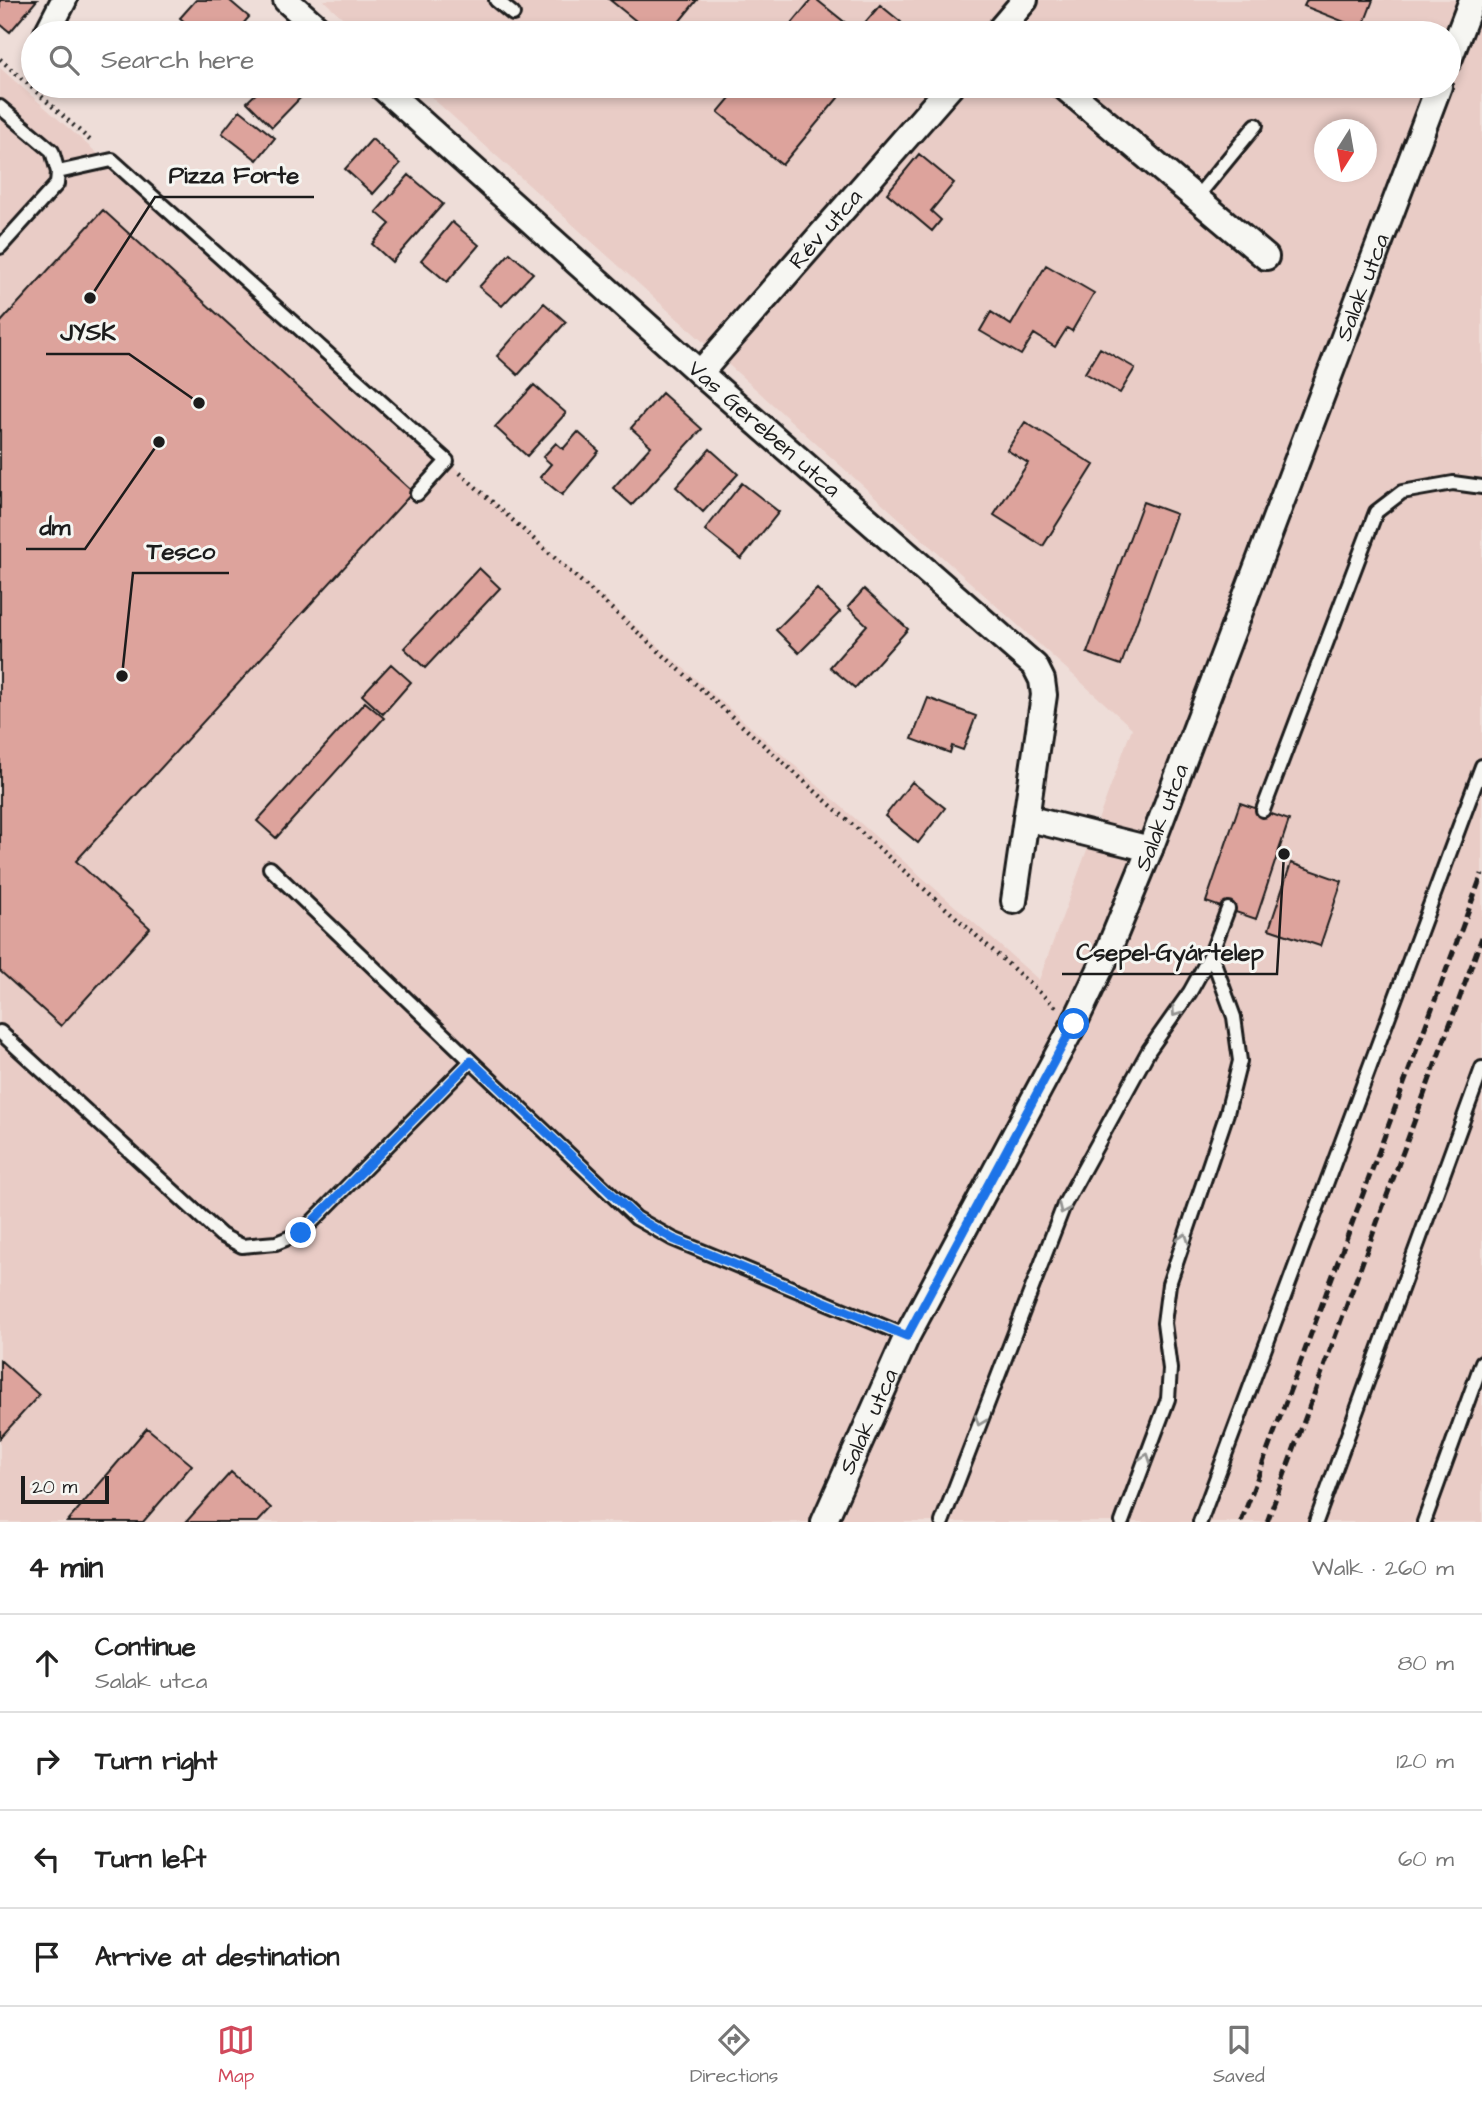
<!DOCTYPE html>
<html lang="en">
<head>
<meta charset="utf-8">
<style>
  :root { --surface:#fff; --page:#f6f6f6; --text:#222; --muted:#767676; --line:#e0e0e0; --accent:#d1495b }
  body { margin:0; font-family:"Architects Daughter",sans-serif; background:var(--page); color:var(--text) }
  .compass { position:absolute; left:1314px; top:119px; width:63px; height:63px; border-radius:50%; background:var(--surface); box-shadow:0 4px 10px #0003; rotate:191deg }
  .scale { position:absolute; left:21px; bottom:18px; width:88px; box-sizing:border-box; padding-left:7px; border:4px solid #1c1c1c; border-top:0; font-size:19px; line-height:24px; white-space:nowrap; color:#1c1c1c; -webkit-text-stroke:5px #f6f6f2; paint-order:stroke }
  .stop { position:absolute; width:21px; height:21px; margin:-16px; border:5px solid #1a73e8; border-radius:50%; background:#fff }
  .stop.end { background:#1a73e8; border-color:#fff; box-shadow:0 2px 7px #0008 }
  .list { margin:0; padding:0; list-style:none }
  h2 { display:flex; justify-content:space-between; align-items:center; height:91px; margin:0; padding:0 28px; font-size:30px }
  h2 small { font-size:23px; font-weight:400; color:var(--muted) }
  .list li { display:grid; grid-template-columns:46px 1fr auto; gap:21px; align-items:center; box-sizing:border-box; height:98px; padding:0 28px; border-top:2px solid var(--line) }
  .list b { display:block; font-size:26px; white-space:nowrap }
  .list p { margin:0; font-size:23px; white-space:nowrap; color:var(--muted) }
  .list em { font-size:23px; font-style:normal; color:var(--muted) }
  .icon { flex:none; width:38px; height:38px; fill:none; stroke:currentColor; stroke-width:2; stroke-linecap:round; stroke-linejoin:round }
  .map { position:relative; flex:none; width:1482px; height:1522px; overflow:hidden }
  .search { position:absolute; background:var(--surface); box-shadow:0 4px 10px #0003; left:21px; right:21px; top:21px; height:77px; display:flex; align-items:center; gap:18px; box-sizing:border-box; padding:0 24px; border-radius:38px; color:var(--muted); font-size:26px }
  .sheet { height:483px; background:var(--surface) }
  nav { display:flex; justify-content:space-around; align-items:center; box-sizing:border-box; height:98px; border-top:2px solid var(--line); background:var(--surface); font-size:19px; color:var(--muted) }
  nav a { display:grid; justify-items:center; gap:4px }
  nav .on { color:var(--accent) }
  .map>svg:first-child { display:block }
  .built { fill:#e9ccc6; fill-rule:evenodd }
  .building { fill:#dda39c; stroke:#1c1c1c; stroke-width:2 }
  .lines { fill:none; stroke-linecap:round; stroke-linejoin:round }
  .lane-casing { stroke:#1c1c1c; stroke-width:18 }
  .street-casing { stroke:#1c1c1c; stroke-width:30 }
  .path { stroke:#1c1c1c; stroke-width:4.5; stroke-dasharray:2 5; stroke-linecap:butt }
  .lane { stroke:#f6f6f2; stroke-width:12 }
  .street { stroke:#f6f6f2; stroke-width:24 }
  .rail { stroke:#1c1c1c; stroke-width:5; stroke-dasharray:10 5; stroke-linecap:butt }
  .oneway { stroke:#949492 }
  .route { stroke:#1a73e8; stroke-width:9 }
  .labels { text-anchor:middle; dominant-baseline:central; stroke-width:6; stroke-linejoin:round; paint-order:stroke }
  .street-label { font-size:23px; fill:#1c1c1c; stroke:#f6f6f2 }
  .leader { fill:none; stroke:#1c1c1c; stroke-width:2.5 }
  .callout-dot { fill:#1c1c1c; stroke:#f6f6f2; stroke-width:2.5 }
  .callout-label { font-size:24px; text-anchor:middle; font-weight:bold; fill:#1c1c1c; stroke:#f6f6f2; stroke-width:6; stroke-linejoin:round; paint-order:stroke }
</style>
</head>
<body>
<div class="map">
<svg width="1482" height="1522" viewBox="0 0 1482 1522">
  <rect width="100%" height="100%" fill="#eeddd8"/>
  <filter id="ink" filterUnits="userSpaceOnUse"><feTurbulence type="fractalNoise" baseFrequency=".0143" numOctaves="2"/><feDisplacementMap in="SourceGraphic" scale="14" xChannelSelector="R" yChannelSelector="G"/><feConvolveMatrix kernelMatrix="1 2 1 2 8 2 1 2 1" color-interpolation-filters="sRGB"/></filter>
  <g filter="url(#ink)">
    <path class="built" d="M323 0H1482V1522H0V68L1039 980 1132 728 419 86H1449V33H360ZM1324 130H1366V172H1324Z"/>
    <path class="building" d="M0 0H37L10 32 0 24Z
      M196 0H229L249 17 235 33H198L180 18Z
      M610 0H697L670 33H651Z
      M811 0H817L857 32 880 5 901 22 891 33H784Z
      M1307 0H1373L1362 29 1304 6Z
      M264 86H304L308 90 272 127 247 102Z
      M740 86H848L782 165 718 112Z
      M240 110 275 138 257 160 222 133Z
      M372 139 400 164 373 194 345 169Z
      M919 154 954 183 931 211 941 220 932 231 887 193Z
      M409 175 443 204 392 262 372 244 390 224 376 212Z
      M103 210 413 492 76 861 150 928 61 1026 0 971V323Z
      M452 222 479 245 447 282 421 260Z
      M510 253 533 273 502 306 479 287Z
      M1046 265 1094 293 1072 331 1067 328 1055 347 1034 334 1021 355 980 331 991 312 1011 325Z
      M544 303 566 322 518 375 497 356Z
      M1100 348 1135 368 1120 393 1085 373Z
      M534 385 566 413 527 456 495 427Z
      M662 393 702 429 632 505 613 488 651 446 631 428Z
      M1025 422 1094 465 1043 546 994 515 1028 463 1007 450Z
      M578 432 599 451 562 495 540 477 551 464 543 457 556 443 563 449Z
      M710 449 738 474 703 512 676 487Z
      M742 483 779 512 741 559 705 530Z
      M1143 502 1176 514 1121 665 1087 653Z
      M479 568 500 588 425 668 404 648Z
      M817 589 840 612 799 653 776 630Z
      M864 589 908 629 855 688 830 667 867 625 848 607Z
      M391 664 411 682 383 714 362 695Z
      M928 698 976 716 963 750 952 746 950 753 912 739Z
      M365 702 384 718 276 838 257 821Z
      M912 782 945 808 918 843 885 816Z
      M1240 803 1289 820 1256 919 1206 902Z
      M1291 863 1342 881 1320 946 1269 929Z
      M0 1360 39 1395 0 1438Z
      M147 1428 192 1465 143 1522H67Z
      M231 1472 271 1508 258 1522H186Z"/>
    <g class="lines">
      <g class="lane-casing">
        <path id="lane" d="M496 0 513 14
          M0 107 52 151 58 172 57 184 0 247
          M58 172 112 160 447 461 417 494
          M1196 198 1256 125
          M1263 810 1376 512 1402 492 1453 483 1482 487
          M270 868 471 1061
          M0 1032 221 1235 242 1246 276 1243 301 1233 471 1061 636 1218 673 1239 907 1336
          M942 1522 1064 1205 1149 1050 1190 992 1211 954 1228 909
          M1122 1522 1168 1399 1170 1369 1164 1323 1169 1284 1227 1113 1240 1061 1234 1017 1211 954
          M1200 1522 1482 766
          M1316 1522 1482 1068
          M1424 1522 1482 1362"/>
      </g>
      <g class="street-casing">
        <g id="street">
          <path d="M286 0 323 33"/>
          <path d="M47 33 64 0"/>
          <path d="M997 33 1025 0"/>
          <path d="M1449 60 1472 0"/>
          <path id="s1" d="M381 86 700 373 1035 666 1042 680 1044 695 1014 901"/>
          <path d="M1063 86 1266 257"/>
          <path id="s2" d="M700 373 951 86"/>
          <path d="M1026 818 1150 849"/>
          <path id="s3" d="M824 1522 907 1336 1074 1024 1104 961 1150 849 1439 86"/>
        </g>
      </g>
      <path class="path" d="M0 59 93 143
        M460 473 1056 1007"/>
      <use href="#lane" class="lane"/>
      <use href="#street" class="street"/>
      <path class="rail" d="M1241 1522 1482 874
        M1267 1522 1482 937"/>
    </g>
    <defs><path id="oneway-chevron" d="M-2-3.5L2.5 0L-2 3.5" fill="none" stroke-width="1.6" stroke-linecap="round" stroke-linejoin="round" transform="scale(1.75)"/></defs>
    <g class="oneway">
      <use href="#oneway-chevron" transform="translate(1176 1012) rotate(125)"/>
      <use href="#oneway-chevron" transform="translate(1063 1209) rotate(114)"/>
      <use href="#oneway-chevron" transform="translate(1184 1238) rotate(-71)"/>
      <use href="#oneway-chevron" transform="translate(980 1421) rotate(111)"/>
      <use href="#oneway-chevron" transform="translate(1146 1458) rotate(-70)"/>
    </g>
  </g>
  <g class="lines" filter="url(#ink)">
    <path class="route" d="M301 1233 471 1061 636 1217 673 1239 907 1336 1074 1024"/>
  </g>
  <g class="labels">
    <g class="street-label">
      <text stroke="none"><textPath href="#s2" startOffset="191">Rév utca</textPath></text>
      <text stroke="none"><textPath href="#s3" startOffset="1349">Salak utca</textPath></text>
      <text stroke="none"><textPath href="#s1" startOffset="514">Vas Gereben utca</textPath></text>
      <text stroke="none"><textPath href="#s3" startOffset="782">Salak utca</textPath></text>
      <text stroke="none"><textPath href="#s3" startOffset="110">Salak utca</textPath></text>
    </g>
  </g>
  <path class="leader" d="M90 298L155 197H314M199 403L129 354H46M159 442L85 549H26M122 676L133 573H229M1284 854L1277 974H1062"/>
  <g class="callout-dot">
    <circle cx="90" cy="298" r="7"/>
    <circle cx="199" cy="403" r="7"/>
    <circle cx="159" cy="442" r="7"/>
    <circle cx="122" cy="676" r="7"/>
    <circle cx="1284" cy="854" r="7"/>
  </g>
  <g class="callout-label">
    <text x="234" y="183">Pizza Forte</text>
    <text x="88" y="340">JYSK</text>
    <text x="55" y="535">dm</text>
    <text x="181" y="559">Tesco</text>
    <text x="1170" y="960">Csepel–Gyártelep</text>
  </g>
</svg>
<svg class="compass" viewBox="-18 -18 36 36"><path d="M0-13l5 13h-10z" fill="#e53935"/><path d="M0 13l5-13h-10z" fill="#767676"/></svg>
<div class="scale">20 m</div>
<div class="stop" style="left:1074px;top:1024px"></div>
<div class="stop end" style="left:301px;top:1233px"></div>
<div class="search"><svg class="icon" aria-label="search" viewBox="0 0 24 24"><circle cx="10" cy="10" r="6"/><path d="M15 15l6 6"/></svg>Search here</div>
</div>
<section class="sheet">
<h2>4 min<small>Walk · 260 m</small></h2>
<ul class="list">
<li><svg class="icon" aria-label="ahead" viewBox="0 0 24 24"><path d="M12 20V5M6 11l6-6 6 6"/></svg><div><b>Continue</b><p>Salak utca</p></div><em>80 m</em></li>
<li><svg class="icon" aria-label="right" viewBox="0 0 24 24"><path d="M7 20v-9h11M14 6l5 5-5 5"/></svg><div><b>Turn right</b></div><em>120 m</em></li>
<li><svg class="icon" aria-label="left" viewBox="0 0 24 24"><path d="M17 20v-9H6M10 6l-5 5 5 5"/></svg><div><b>Turn left</b></div><em>60 m</em></li>
<li><svg class="icon" aria-label="arrive" viewBox="0 0 24 24"><path d="M6 21V4h12l-3 4 3 4H6"/></svg><div><b>Arrive at destination</b></div></li>
</ul>
</section>
<nav>
<a class="on"><svg class="icon" aria-label="map" viewBox="0 0 24 24"><path d="M3 6l6-2 6 2 6-2v14l-6 2-6-2-6 2zM9 4v14M15 6v14"/></svg>Map</a>
<a><svg class="icon" aria-label="directions" viewBox="0 0 24 24"><path d="M12 3l9 9-9 9-9-9zM9 14v-3h6M13 9l2 2-2 2"/></svg>Directions</a>
<a><svg class="icon" aria-label="saved" viewBox="0 0 24 24"><path d="M7 4h10v16l-5-4-5 4z"/></svg>Saved</a>
</nav>
</body>
</html>
